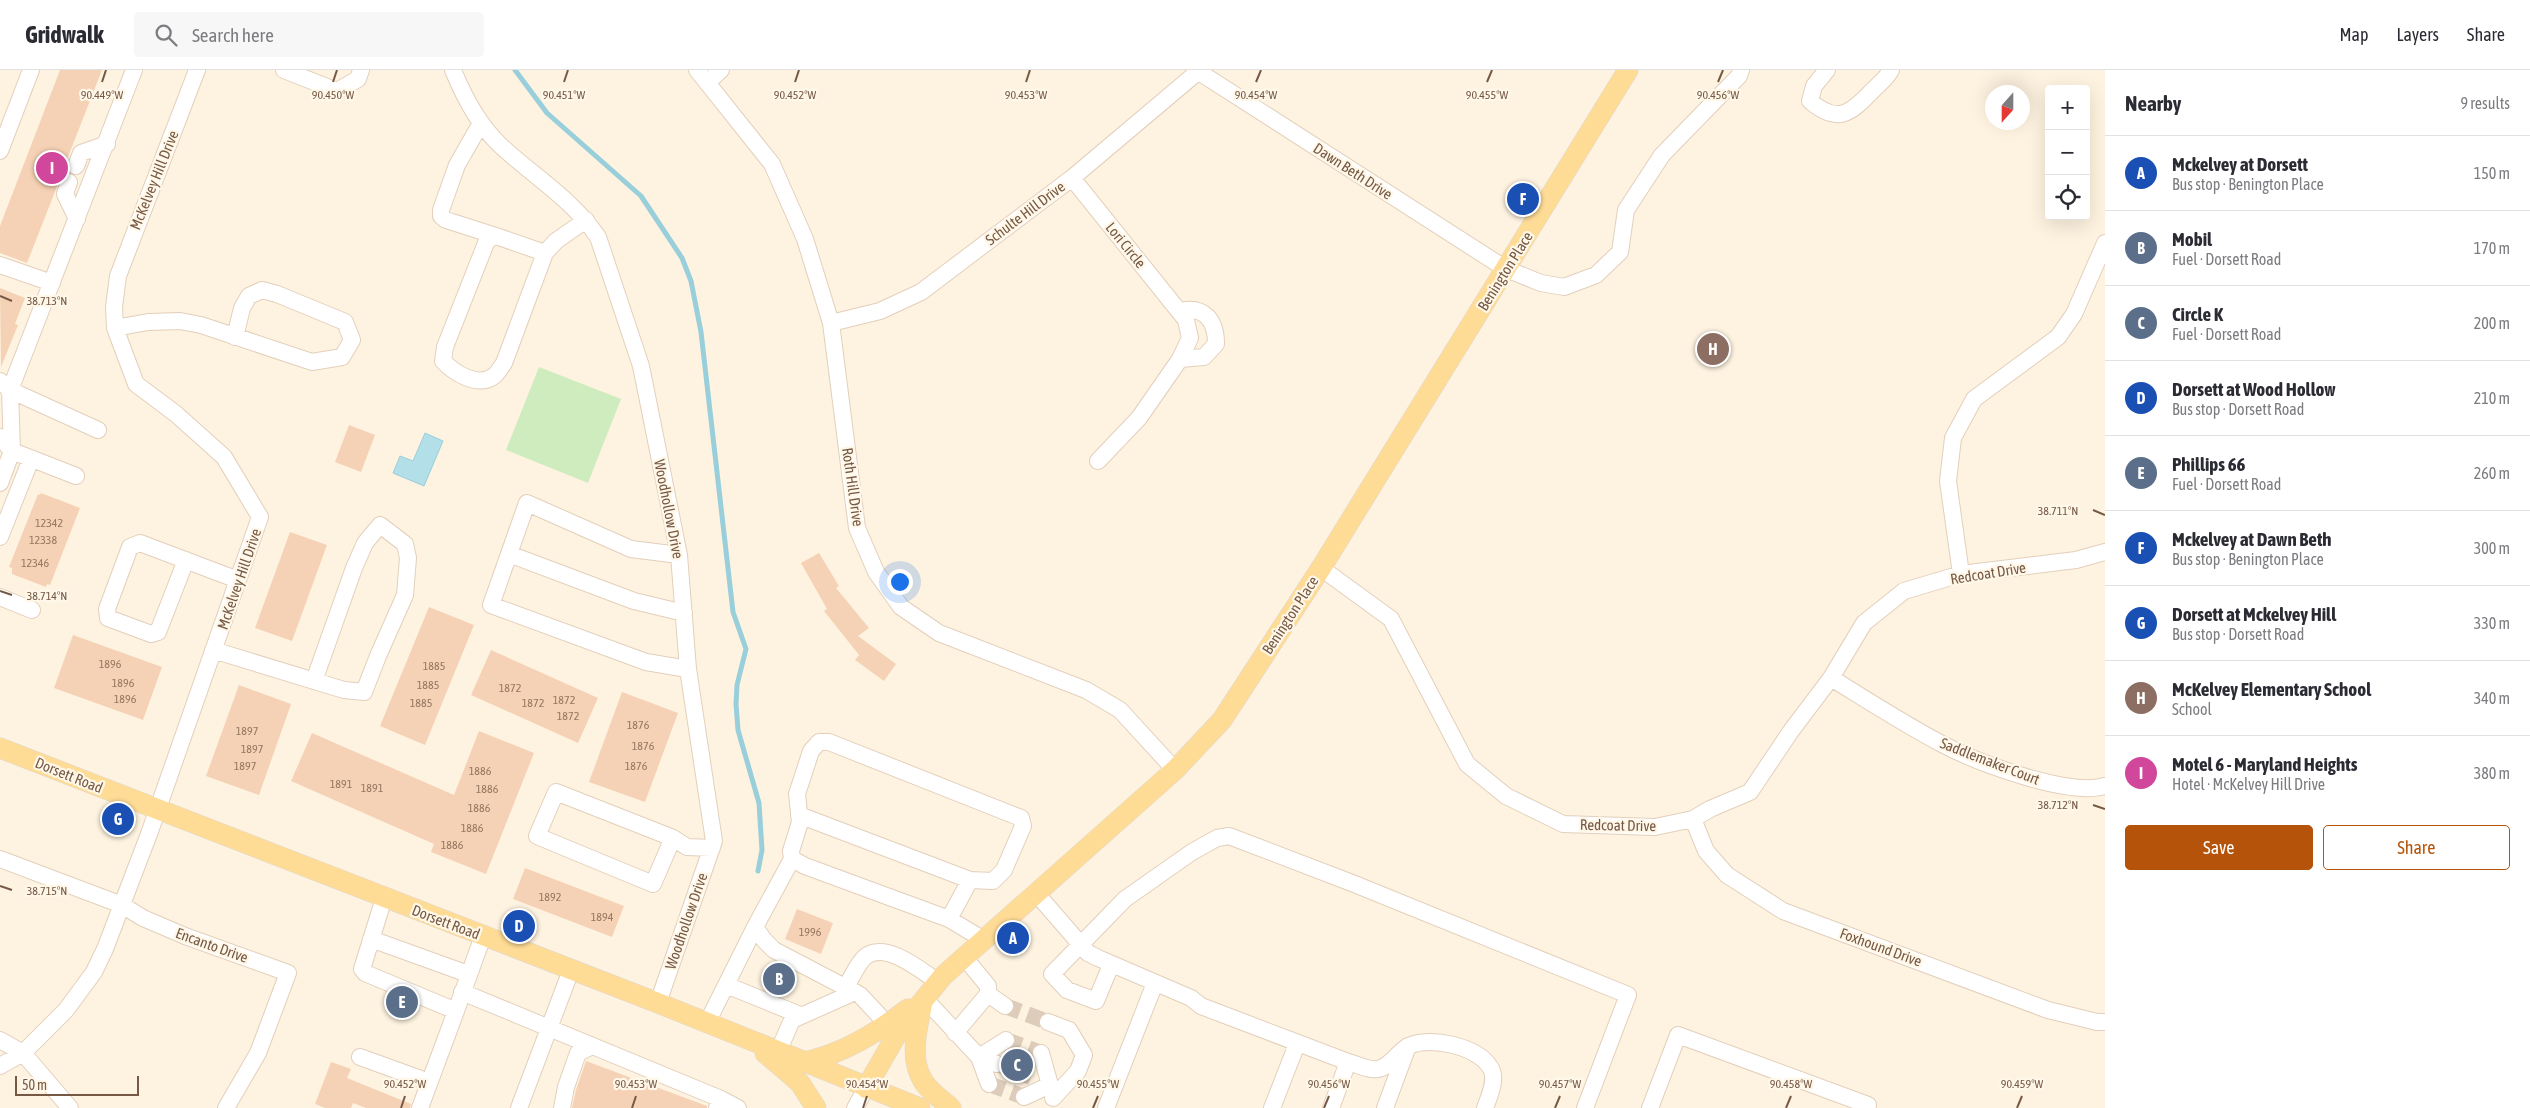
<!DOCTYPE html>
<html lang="en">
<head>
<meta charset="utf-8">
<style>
  :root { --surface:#fff; --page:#f7f7f7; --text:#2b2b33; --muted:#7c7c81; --line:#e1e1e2; --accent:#b45309 }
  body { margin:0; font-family:"Asap Condensed",sans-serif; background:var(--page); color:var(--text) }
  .controls { position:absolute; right:15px; top:15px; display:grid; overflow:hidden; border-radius:5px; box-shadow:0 5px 20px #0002 }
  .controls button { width:45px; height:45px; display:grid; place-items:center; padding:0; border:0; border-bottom:1px solid var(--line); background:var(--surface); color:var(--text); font:25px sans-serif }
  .compass { position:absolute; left:1985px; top:15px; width:45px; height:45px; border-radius:50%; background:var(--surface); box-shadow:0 5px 20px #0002; rotate:201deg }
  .scale { position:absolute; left:15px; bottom:12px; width:124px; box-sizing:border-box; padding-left:5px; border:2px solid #765945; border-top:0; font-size:14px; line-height:18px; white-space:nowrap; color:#765945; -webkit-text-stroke:4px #fff7e8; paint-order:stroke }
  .you { position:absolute; left:899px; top:511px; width:18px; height:18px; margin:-12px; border:4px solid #fff; border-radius:50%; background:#1a73e8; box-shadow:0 0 0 8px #1a73e833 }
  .badge { display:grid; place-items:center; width:32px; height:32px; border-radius:50%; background:var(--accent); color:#fff; font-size:16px; font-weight:700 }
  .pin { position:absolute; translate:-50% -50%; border:2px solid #fff; box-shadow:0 1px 5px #0006 }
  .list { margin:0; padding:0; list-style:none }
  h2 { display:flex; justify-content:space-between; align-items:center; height:65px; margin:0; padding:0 20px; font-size:21px }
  h2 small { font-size:16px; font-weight:400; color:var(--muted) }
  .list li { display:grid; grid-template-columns:32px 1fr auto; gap:15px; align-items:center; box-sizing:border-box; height:75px; padding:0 20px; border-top:1px solid var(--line) }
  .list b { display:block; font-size:19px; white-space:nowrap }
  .list p { margin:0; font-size:16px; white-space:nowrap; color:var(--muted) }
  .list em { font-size:16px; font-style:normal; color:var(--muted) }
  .actions { display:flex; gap:10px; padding:15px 20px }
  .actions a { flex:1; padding:11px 0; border:1px solid var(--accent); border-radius:5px; text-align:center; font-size:18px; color:var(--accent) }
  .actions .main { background:var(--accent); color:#fff }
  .icon { flex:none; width:28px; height:28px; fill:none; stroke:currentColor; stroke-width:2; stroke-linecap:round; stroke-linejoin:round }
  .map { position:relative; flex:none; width:2105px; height:1038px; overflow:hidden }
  header { display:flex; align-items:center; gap:30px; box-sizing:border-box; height:70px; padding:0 25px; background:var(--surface); border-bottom:1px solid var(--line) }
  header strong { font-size:24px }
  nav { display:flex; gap:28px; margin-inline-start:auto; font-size:18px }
  .search { width:350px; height:45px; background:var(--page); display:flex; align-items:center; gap:12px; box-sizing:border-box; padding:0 18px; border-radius:5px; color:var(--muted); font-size:19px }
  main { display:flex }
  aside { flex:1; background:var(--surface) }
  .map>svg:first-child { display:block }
  .green { fill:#cfecbe }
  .water { fill:#b3dfe9; stroke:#99cedb }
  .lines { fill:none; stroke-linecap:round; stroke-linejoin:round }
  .stream { stroke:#99cedb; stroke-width:5 }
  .building { fill:#f5d2b5 }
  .minor-tunnel { stroke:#dcccb9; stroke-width:16; stroke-dasharray:16 8; stroke-linecap:butt }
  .minor-casing { stroke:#e3cfbb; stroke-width:18 }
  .major-casing { stroke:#ded7d2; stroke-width:21 }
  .minor { stroke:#fff; stroke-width:16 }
  .major { stroke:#ffdc96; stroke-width:20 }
  .ticks { fill:none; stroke:#765945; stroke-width:2 }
  .labels { text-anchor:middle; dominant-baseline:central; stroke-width:4.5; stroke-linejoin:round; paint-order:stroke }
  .number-label { font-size:12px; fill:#967761 }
  .street-label { font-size:15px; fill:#765945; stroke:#fff7e8 }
  .ticks-label { font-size:12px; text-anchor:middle; fill:#765945; stroke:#fff7e8; stroke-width:4.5; stroke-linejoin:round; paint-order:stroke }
</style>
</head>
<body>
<header>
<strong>Gridwalk</strong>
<div class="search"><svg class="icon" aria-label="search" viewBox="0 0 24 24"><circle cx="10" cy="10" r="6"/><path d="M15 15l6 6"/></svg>Search here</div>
<nav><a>Map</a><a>Layers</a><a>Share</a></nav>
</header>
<main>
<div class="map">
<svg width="2105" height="1038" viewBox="0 0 2105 1038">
  <rect width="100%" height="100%" fill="#fef3e0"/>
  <path class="green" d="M539 297 621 329 588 413 506 380Z"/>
  <path class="water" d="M425 363 443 371 424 416 393 403 400 386 413 391Z"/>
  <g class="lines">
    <path class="stream" d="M515 0 547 43 641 126 682 188 691 211 701 262 733 542 746 579 737 615 736 634 738 660 759 733 762 780 758 801"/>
  </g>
  <path class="building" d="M60 0H102L66 92 68 102 60 109 27 193 0 183V156Z
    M0 218 25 228 15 254 18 255 1 297Z
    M349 355 375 365 361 402 335 392Z
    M41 423 80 438 50 515 47 514 46 517 12 504V498L9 497 38 424 40 425Z
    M290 462 327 475 292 571 255 558Z
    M819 483 839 516 836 518 869 558 858 566 896 594 884 611 855 590 859 585 824 541 827 539 801 493Z
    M429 537 474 555 425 675 380 656Z
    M73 565 162 597 143 650 54 618Z
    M491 580 598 628 578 673 471 625Z
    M239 615 291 634 259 725 206 706Z
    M622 622 678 643 645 732 589 712Z
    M479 661 534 683 486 804 431 782 434 774 291 711 312 663 454 725Z
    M525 798 624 836 612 867 513 829Z
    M797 839 833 853 821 884 785 869Z
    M586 991 707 1036V1038H572L576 1020Z
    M331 992 351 999 347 1008 411 1034 410 1038H366L353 1033 351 1038H325L315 1034Z"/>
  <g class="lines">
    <path class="minor-tunnel" d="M1005 936 1048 952
      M1006 970 1041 983
      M997 994 1031 1007
      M989 1014 1024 1027"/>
    <g class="minor-casing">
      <path id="minor" d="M284 0 337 21 358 9 361 0
        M453 0C464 27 478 54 500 75 533 106 572 129 598 167L641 296 679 485 688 599 714 771 658 933
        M697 0 772 94 805 169 831 253 857 458 876 502 901 537 939 563 1086 620 1120 640 1175 700
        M1827 0 1814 16 1810 31C1838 55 1851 43 1872 21 1879 14 1887 8 1891 0
        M1199 2 1506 199 1541 213 1564 217 1596 205 1620 182 1626 140 1662 85 1739 6 1741 0
        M707 13 721 0
        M481 53 457 95 441 140V146L446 150 493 165
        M0 81 31 0
        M76 96 81 83 107 74
        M1072 108 1186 250 1190 268 1180 289 1139 348 1098 391
        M69 112 65 124 77 149
        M545 183 493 165 486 173 445 277 443 291C454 303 478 318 494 306 498 303 501 297 504 293L545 183 556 171 586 150
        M0 195 52 213
        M1179 241C1205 235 1216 251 1216 274L1204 287 1180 289
        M831 253 880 241 921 222 1072 108 1200 0
        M115 258 148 252 180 251 201 255 312 292 342 287 352 270 345 252 277 224 262 220 249 226 242 238 235 267
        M0 311 10 320 98 360
        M0 367 12 381 76 406
        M0 413 12 381 10 320 134 0
        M0 467 31 389
        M509 484 634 531 684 543
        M679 485 631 479 527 433 491 535 646 592 688 599
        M186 490 158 562 151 564 108 548 107 539 130 477 140 473 238 510
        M1321 498 1391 549 1467 694 1506 726 1563 754 1655 757 1693 749 1710 739 1750 722 1791 661 1831 608 1864 553 1904 521 1961 504 2076 490 2105 482
        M1961 504 1948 411 1953 368 1974 329 2058 267 2074 244 2105 173
        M0 527 32 540
        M213 580 344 620 364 622 378 586 405 525 408 488 405 474 380 455 365 473 354 498 314 611
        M1831 608C1867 630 1904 654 1942 674 1976 692 2068 727 2105 716
        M799 745 970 810
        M1693 749 1706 781 1727 805 1783 841 2048 940 2097 952H2105
        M673 768 556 722 537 766 653 814 673 768 687 777 712 778
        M0 789 122 835 143 848 185 866 288 903 258 983 226 1038
        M792 789 755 857 764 870 774 880 860 925 887 954
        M1036 823 1088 883 1098 888 1191 928 1201 936 1348 992 1331 1038
        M384 828 362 899 365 903 456 941 483 866
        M949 849 970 810 993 811 1004 800 1023 756 1021 748 829 672H819L811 681 797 724 800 752 791 781 792 789 805 796 949 849 984 870
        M371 869 468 904
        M1111 895 1096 931 1067 920 1052 904 1125 829 1192 782 1217 768 1229 766 1352 813 1628 925 1585 1038
        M726 915 800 945
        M846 916C852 908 857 894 865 887 885 870 922 901 938 912
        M462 922 721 1029 717 1038
        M988 924 1005 936
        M924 928 979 987 997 994
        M1048 952 1069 960 1084 985 1078 1001 1053 1028
        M707 953 755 857
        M955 963 988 924V916L964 887
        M0 970 23 983 70 1038
        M778 982 792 950 855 922
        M360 987 429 1012
        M1348 992C1357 994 1369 1001 1378 999 1390 997 1398 981 1409 976 1430 966 1477 976 1490 997 1498 1008 1489 1027 1485 1038
        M0 996 23 983 66 940 94 902 105 879 149 764 260 447 224 387 176 344 136 314 115 258 114 237 118 206 197 0
        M989 1014 979 987 1006 970
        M1024 1027 1050 1015 1041 983
        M721 1029 738 1038
        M420 1038 456 941
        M519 1038 571 900
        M562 1038 566 1017 578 983 592 976
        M855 1038 866 1018
        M1106 1038 1155 913
        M1272 1038 1297 974
        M1385 1038 1408 976
        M1650 1038 1678 965 1868 1035 1867 1038"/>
    </g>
    <g class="major-casing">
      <path id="major" d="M0 678 658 933 920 1038
        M922 935C917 959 909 988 923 1011 929 1021 942 1030 951 1038
        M765 983 800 1013 816 1038
        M804 992C843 984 876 963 908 939
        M866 1018 900 959 943 906 1175 700 1222 650 1321 498 1628 0"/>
    </g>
    <use href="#minor" class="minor"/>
    <use href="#major" class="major"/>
  </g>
  <path class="ticks" d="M102 12 106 0M333 12 337 0M564 12 568 0M795 12 799 0M1026 12 1030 0M1256 12 1261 0M1487 12 1492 0M1718 12 1723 0M0 226 12 231M2093 440 2105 445M0 521 12 525M2093 735 2105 739M0 816 12 820M401 1038 405 1026M632 1038 636 1026M863 1038 867 1026M1093 1038 1098 1026M1324 1038 1329 1026M1555 1038 1560 1026M1786 1038 1791 1026M2017 1038 2022 1026"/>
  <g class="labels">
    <g class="number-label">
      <text x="49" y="453">12342</text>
      <text x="43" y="470">12338</text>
      <text x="35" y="493">12346</text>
      <text x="110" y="594">1896</text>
      <text x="434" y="596">1885</text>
      <text x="123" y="613">1896</text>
      <text x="428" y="615">1885</text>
      <text x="510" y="618">1872</text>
      <text x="125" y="629">1896</text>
      <text x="564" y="630">1872</text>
      <text x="421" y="633">1885</text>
      <text x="533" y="633">1872</text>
      <text x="568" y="646">1872</text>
      <text x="638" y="655">1876</text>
      <text x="247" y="661">1897</text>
      <text x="643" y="676">1876</text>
      <text x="252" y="679">1897</text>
      <text x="245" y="696">1897</text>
      <text x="636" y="696">1876</text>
      <text x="480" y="701">1886</text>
      <text x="341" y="714">1891</text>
      <text x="372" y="718">1891</text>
      <text x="487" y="719">1886</text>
      <text x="479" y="738">1886</text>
      <text x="472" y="758">1886</text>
      <text x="452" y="775">1886</text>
      <text x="550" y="827">1892</text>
      <text x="602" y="847">1894</text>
      <text x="810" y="862">1996</text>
    </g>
    <g class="street-label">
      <text transform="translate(1353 101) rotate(33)">Dawn Beth Drive</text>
      <text transform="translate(154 110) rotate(-68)">McKelvey Hill Drive</text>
      <text transform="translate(1025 143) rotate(-37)">Schulte Hill Drive</text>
      <text transform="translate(1126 175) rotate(51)">Lori Circle</text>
      <text transform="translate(1505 201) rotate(-58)">Benington Place</text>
      <text transform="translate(853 417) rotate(82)">Roth Hill Drive</text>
      <text transform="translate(669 439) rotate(79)">Woodhollow Drive</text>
      <text transform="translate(1988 503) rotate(-9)">Redcoat Drive</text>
      <text transform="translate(239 509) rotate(-71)">McKelvey Hill Drive</text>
      <text transform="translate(1290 545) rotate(-57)">Benington Place</text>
      <text transform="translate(1990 691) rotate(21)">Saddlemaker Court</text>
      <text transform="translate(69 705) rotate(22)">Dorsett Road</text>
      <text transform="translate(1618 755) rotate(1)">Redcoat Drive</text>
      <text transform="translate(686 851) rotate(-71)">Woodhollow Drive</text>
      <text transform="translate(446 852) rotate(21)">Dorsett Road</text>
      <text transform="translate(212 875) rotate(20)">Encanto Drive</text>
      <text transform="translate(1881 877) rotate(20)">Foxhound Drive</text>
    </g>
  </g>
  <g class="ticks-label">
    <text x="333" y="29">90.450°W</text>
    <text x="102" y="29">90.449°W</text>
    <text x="564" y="29">90.451°W</text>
    <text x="795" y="29">90.452°W</text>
    <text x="1026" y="29">90.453°W</text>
    <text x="1256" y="29">90.454°W</text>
    <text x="1487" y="29">90.455°W</text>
    <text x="1718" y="29">90.456°W</text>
    <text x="47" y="235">38.713°N</text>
    <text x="2058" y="445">38.711°N</text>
    <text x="47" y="530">38.714°N</text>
    <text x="2058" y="739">38.712°N</text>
    <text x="47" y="825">38.715°N</text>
    <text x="405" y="1018">90.452°W</text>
    <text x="636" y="1018">90.453°W</text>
    <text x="867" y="1018">90.454°W</text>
    <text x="1098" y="1018">90.455°W</text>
    <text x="1329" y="1018">90.456°W</text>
    <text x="1560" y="1018">90.457°W</text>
    <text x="1791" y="1018">90.458°W</text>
    <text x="2022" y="1018">90.459°W</text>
  </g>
</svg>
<div class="controls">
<button>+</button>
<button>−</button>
<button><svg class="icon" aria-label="locate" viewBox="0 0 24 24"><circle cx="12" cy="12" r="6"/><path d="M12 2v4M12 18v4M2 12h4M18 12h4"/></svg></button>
</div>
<svg class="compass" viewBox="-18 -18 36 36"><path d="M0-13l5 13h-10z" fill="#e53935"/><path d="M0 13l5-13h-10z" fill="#7c7c81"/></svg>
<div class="scale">50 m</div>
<div class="you"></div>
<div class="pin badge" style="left:1013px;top:868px;background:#1a4fb4">A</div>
<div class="pin badge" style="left:779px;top:909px;background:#5c6f8a">B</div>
<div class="pin badge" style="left:1017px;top:995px;background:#5c6f8a">C</div>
<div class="pin badge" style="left:519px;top:856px;background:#1a4fb4">D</div>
<div class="pin badge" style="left:402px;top:932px;background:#5c6f8a">E</div>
<div class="pin badge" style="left:1523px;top:129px;background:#1a4fb4">F</div>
<div class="pin badge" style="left:118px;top:749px;background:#1a4fb4">G</div>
<div class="pin badge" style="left:1713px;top:279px;background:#8d6e63">H</div>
<div class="pin badge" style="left:52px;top:98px;background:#d1479c">I</div>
</div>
<aside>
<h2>Nearby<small>9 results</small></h2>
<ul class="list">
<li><span class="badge" style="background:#1a4fb4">A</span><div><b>Mckelvey at Dorsett</b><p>Bus stop · Benington Place</p></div><em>150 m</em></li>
<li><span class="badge" style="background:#5c6f8a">B</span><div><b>Mobil</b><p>Fuel · Dorsett Road</p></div><em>170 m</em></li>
<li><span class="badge" style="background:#5c6f8a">C</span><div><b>Circle K</b><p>Fuel · Dorsett Road</p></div><em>200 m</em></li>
<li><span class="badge" style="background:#1a4fb4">D</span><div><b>Dorsett at Wood Hollow</b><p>Bus stop · Dorsett Road</p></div><em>210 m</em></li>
<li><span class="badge" style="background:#5c6f8a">E</span><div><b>Phillips 66</b><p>Fuel · Dorsett Road</p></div><em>260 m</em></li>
<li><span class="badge" style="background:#1a4fb4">F</span><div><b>Mckelvey at Dawn Beth</b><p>Bus stop · Benington Place</p></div><em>300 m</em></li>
<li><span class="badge" style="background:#1a4fb4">G</span><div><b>Dorsett at Mckelvey Hill</b><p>Bus stop · Dorsett Road</p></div><em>330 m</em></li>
<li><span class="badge" style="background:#8d6e63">H</span><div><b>McKelvey Elementary School</b><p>School</p></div><em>340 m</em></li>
<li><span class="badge" style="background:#d1479c">I</span><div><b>Motel 6 - Maryland Heights</b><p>Hotel · McKelvey Hill Drive</p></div><em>380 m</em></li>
</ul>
<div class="actions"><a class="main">Save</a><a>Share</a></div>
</aside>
</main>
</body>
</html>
